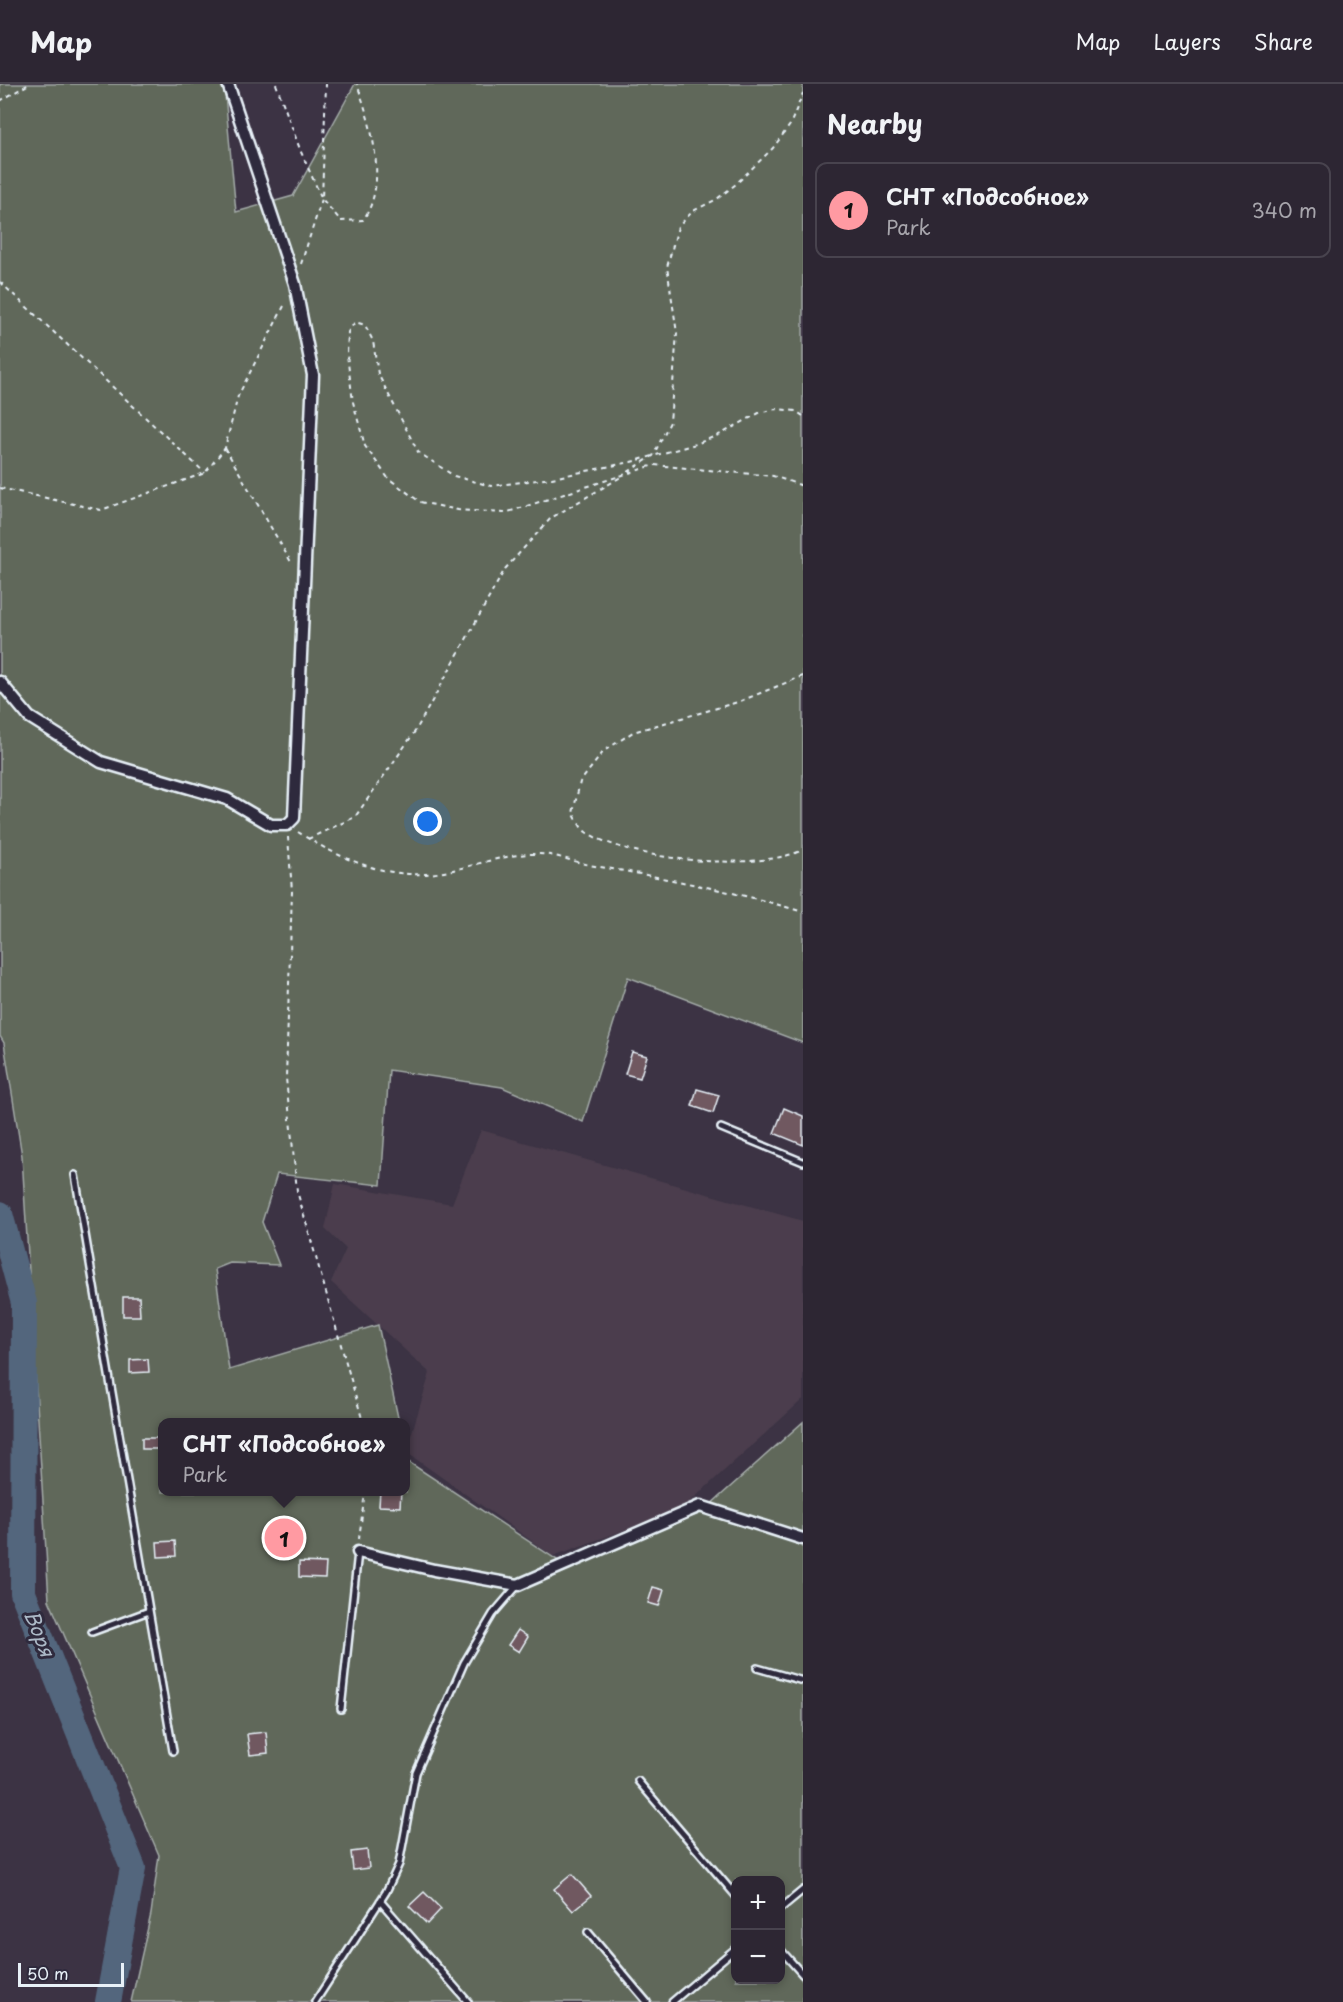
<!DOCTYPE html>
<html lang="en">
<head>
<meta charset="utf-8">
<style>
  :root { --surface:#2d2633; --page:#352e3b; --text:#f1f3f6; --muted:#a7a5ac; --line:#48434e; --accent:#ff9aa2 }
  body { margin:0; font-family:"Playpen Sans",sans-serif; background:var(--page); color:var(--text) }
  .controls { position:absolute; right:18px; bottom:18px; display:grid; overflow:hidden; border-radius:12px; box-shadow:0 3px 9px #0003 }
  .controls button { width:54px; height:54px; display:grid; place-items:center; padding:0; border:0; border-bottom:2px solid var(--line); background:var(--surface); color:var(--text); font:30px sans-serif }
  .scale { position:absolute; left:18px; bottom:15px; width:106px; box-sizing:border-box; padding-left:6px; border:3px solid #e8f1f8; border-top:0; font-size:16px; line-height:21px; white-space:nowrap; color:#e8f1f8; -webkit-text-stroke:4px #2f2a3d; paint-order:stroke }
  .you { position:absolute; left:428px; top:738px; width:21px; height:21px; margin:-15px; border:4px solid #fff; border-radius:50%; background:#1a73e8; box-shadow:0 0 0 9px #1a73e833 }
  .badge { display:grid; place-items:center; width:39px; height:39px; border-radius:50%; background:var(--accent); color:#111; font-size:20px; font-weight:700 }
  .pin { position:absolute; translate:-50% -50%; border:3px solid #fff; box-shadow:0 2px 6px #0006 }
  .popup { position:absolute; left:158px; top:1334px; width:252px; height:78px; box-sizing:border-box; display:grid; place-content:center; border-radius:12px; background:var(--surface); filter:drop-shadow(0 2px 4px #0005); font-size:20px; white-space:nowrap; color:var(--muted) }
  .popup b { font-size:22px; color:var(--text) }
  .popup::after { content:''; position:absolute; left:50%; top:100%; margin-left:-12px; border:12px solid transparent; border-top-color:var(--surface) }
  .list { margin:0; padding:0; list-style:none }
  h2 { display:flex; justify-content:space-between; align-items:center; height:78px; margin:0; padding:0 24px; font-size:26px }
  h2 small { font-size:20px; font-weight:400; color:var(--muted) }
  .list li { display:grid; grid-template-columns:39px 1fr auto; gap:18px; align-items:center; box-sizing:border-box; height:96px; margin:0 12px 12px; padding:0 12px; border:2px solid var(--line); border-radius:12px }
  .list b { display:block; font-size:22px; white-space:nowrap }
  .list p { margin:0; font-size:20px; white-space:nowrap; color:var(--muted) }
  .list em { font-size:20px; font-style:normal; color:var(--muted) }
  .map { position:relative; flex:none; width:803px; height:1918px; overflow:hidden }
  header { display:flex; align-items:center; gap:36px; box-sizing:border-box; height:84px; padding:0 30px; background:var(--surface); border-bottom:2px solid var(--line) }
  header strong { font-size:28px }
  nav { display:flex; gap:33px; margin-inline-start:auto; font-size:21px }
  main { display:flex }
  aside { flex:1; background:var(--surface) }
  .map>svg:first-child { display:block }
  .built { fill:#4b3e4d }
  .green { fill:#60675a; stroke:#a4aca9; stroke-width:1.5; fill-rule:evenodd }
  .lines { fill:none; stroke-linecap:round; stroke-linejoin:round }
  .river { stroke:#52667d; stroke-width:26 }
  .building { fill:#6f5861; stroke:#e8f1f8; stroke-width:1.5 }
  .service-casing { stroke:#e8f1f8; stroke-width:10 }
  .minor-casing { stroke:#e8f1f8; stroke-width:15 }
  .path { stroke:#e8f1f8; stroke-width:2; stroke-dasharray:4.5 4.5; stroke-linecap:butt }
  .service { stroke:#2f2a3d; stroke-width:5 }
  .minor { stroke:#2f2a3d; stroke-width:10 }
  .labels { text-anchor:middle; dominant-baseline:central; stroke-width:6; stroke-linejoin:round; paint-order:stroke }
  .water-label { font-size:20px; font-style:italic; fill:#acb9c7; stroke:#2f2a3d }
</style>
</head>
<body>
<header>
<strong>Map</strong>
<nav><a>Map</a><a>Layers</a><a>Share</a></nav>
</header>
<main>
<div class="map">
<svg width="803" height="1918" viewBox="0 0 803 1918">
  <rect width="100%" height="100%" fill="#3c3344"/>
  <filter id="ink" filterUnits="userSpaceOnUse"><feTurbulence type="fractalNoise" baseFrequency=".0167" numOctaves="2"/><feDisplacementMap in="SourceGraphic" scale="12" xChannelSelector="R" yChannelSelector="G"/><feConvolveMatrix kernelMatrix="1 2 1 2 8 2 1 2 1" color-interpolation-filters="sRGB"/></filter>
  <g filter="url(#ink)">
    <path class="built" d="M481 1046 803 1137V1315L682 1425 553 1472 406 1368 430 1289 331 1198 346 1165 325 1145 335 1100 452 1120Z"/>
    <path class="green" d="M0 0H224L236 128 293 112 355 0H803V959L628 893 583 1038 502 1003 389 986 381 1101 277 1090 262 1138 279 1181 230 1179 215 1185 229 1286 378 1241 399 1338H162V1408H406V1369L407 1377 560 1478 701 1429 803 1338V1918H131L151 1830 159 1771 49 1516 22 1072 4 959 0 952ZM736 1796H780V1896H736Z"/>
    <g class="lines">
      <path class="river" d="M0 1130 24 1219 23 1509 133 1784 108 1918"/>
    </g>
    <path class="building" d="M632 968 647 972 640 994 625 990Z
      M697 1005 719 1011 713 1029 692 1022Z
      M784 1024 803 1032V1061L774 1049Z
      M123 1213H139L140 1232H123Z
      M148 1275 149 1288 130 1289V1276Z
      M142 1354H162V1365H142Z
      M380 1407H401L400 1423 379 1422Z
      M175 1457 176 1472 158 1473 157 1458Z
      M299 1478 326 1479 325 1494 299 1493Z
      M653 1503 664 1506 659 1522 648 1519Z
      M518 1546 528 1553 519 1568 508 1561Z
      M266 1648 268 1669 250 1671 247 1650Z
      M367 1766 369 1784 353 1786 351 1768Z
      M572 1790 591 1812 573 1827 554 1805Z
      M424 1808 441 1825 427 1840 409 1822Z"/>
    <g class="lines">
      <g class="service-casing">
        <path id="service" d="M721 1044 803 1078
          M75 1091 173 1667
          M92 1548 149 1527
          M757 1584 803 1597
          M341 1625 358 1468
          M638 1697 736 1812
          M380 1817 468 1918
          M780 1825 803 1806
          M588 1848 647 1918
          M780 1865 803 1891
          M315 1918 386 1808 399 1780 416 1689 464 1579 493 1530 518 1501
          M672 1918 736 1864"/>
      </g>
      <g class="minor-casing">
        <path id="minor" d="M0 598 29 633 101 678 227 715 271 741H287L294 734 313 291 295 200 228 0
          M358 1468 434 1486 518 1501 700 1422 803 1455"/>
      </g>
      <path class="path" d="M276 0 301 68 322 115 341 137 363 136C389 99 371 40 357 0
        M0 17 29 0
        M301 180 322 115 326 0
        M0 198 205 389
        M803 332 796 327 776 325 759 329 721 350 696 360 631 378 552 394 491 402 454 392 418 368 378 290 373 257 365 241 355 238 348 248 347 271 353 318 365 362 388 394 420 418 458 426 505 429 654 381 773 392 803 402
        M225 364 291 478
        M628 388 653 372 670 338 677 249 667 183 678 143 693 127 717 115 736 100 773 64 790 41 803 9
        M0 404 101 426 205 389 225 364 238 312 286 218
        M803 592 738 618 633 648 604 667 580 698 573 729C577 735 580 744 586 748 630 777 755 788 803 766
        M298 748C334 772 382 793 426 790 463 788 499 769 537 770 556 770 576 779 595 782 665 794 735 807 803 828
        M288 753 292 807 286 994 297 1107 363 1338
        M308 755 355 733 416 646 505 485 551 434 621 393
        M359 1455 365 1408"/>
      <use href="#service" class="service"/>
      <use href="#minor" class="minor"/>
    </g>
  </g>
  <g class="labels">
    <g class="water-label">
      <text transform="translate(40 1549) rotate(68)">Воря</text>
    </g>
  </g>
</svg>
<div class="controls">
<button>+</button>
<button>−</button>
</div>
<div class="scale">50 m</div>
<div class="you"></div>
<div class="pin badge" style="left:284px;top:1454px">1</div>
<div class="popup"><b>СНТ «Подсобное»</b>Park</div>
</div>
<aside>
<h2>Nearby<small></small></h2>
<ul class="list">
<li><span class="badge">1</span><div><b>СНТ «Подсобное»</b><p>Park</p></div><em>340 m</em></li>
</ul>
</aside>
</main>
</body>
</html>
